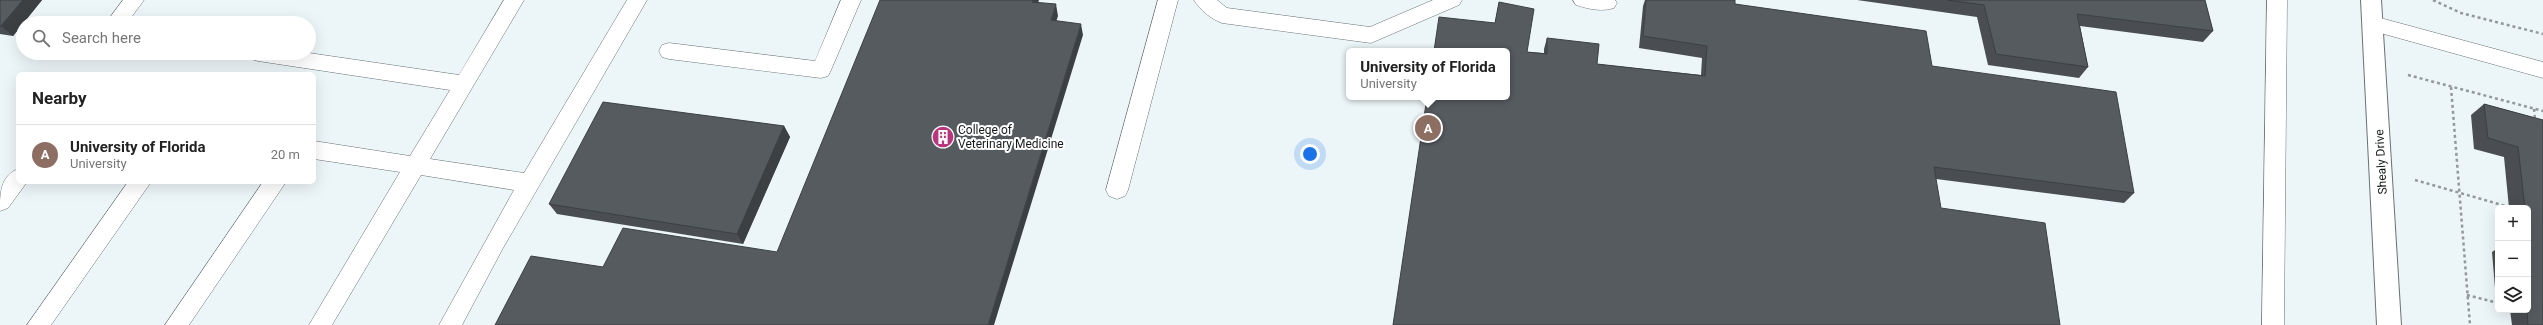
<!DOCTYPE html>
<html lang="en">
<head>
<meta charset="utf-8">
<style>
  :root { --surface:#fff; --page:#f6f6f6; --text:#222; --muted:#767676; --line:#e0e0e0; --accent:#0f766e }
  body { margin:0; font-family:Roboto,sans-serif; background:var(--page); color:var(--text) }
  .controls { position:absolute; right:12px; bottom:12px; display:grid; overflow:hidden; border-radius:6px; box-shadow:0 4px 16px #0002 }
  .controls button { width:36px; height:36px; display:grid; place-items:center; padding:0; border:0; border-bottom:1px solid var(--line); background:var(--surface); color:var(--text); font:20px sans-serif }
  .you { position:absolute; left:1310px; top:154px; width:14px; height:14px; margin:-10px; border:3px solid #fff; border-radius:50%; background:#1a73e8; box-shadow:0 0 0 6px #1a73e833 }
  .badge { display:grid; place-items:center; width:26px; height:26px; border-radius:50%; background:var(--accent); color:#fff; font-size:13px; font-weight:700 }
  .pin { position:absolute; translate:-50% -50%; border:2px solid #fff; box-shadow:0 1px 4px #0006 }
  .popup { position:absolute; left:1346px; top:48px; width:164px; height:52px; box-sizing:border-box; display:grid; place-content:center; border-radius:6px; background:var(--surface); filter:drop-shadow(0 1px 3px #0005); font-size:13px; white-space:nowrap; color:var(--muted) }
  .popup b { font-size:15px; color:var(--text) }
  .popup::after { content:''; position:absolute; left:50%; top:100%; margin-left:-8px; border:8px solid transparent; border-top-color:var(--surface) }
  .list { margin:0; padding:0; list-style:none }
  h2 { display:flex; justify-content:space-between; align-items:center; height:52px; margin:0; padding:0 16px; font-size:17px }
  h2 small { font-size:13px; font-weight:400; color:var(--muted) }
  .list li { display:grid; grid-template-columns:26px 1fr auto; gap:12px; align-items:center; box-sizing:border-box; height:60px; padding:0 16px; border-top:1px solid var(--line) }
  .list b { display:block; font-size:15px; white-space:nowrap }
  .list p { margin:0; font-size:13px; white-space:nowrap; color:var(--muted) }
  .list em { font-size:13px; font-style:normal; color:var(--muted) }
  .icon { flex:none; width:22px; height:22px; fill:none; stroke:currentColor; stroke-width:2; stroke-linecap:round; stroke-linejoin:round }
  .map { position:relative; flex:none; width:2543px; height:325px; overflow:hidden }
  .search { position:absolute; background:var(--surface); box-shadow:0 4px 16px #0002; left:16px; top:16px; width:300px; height:44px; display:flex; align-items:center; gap:10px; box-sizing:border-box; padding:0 14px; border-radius:22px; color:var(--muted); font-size:15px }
  .panel { position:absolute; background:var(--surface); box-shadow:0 4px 16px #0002; left:16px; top:72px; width:300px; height:112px; border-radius:6px }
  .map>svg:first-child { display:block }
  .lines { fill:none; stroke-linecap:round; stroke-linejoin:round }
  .service-casing { stroke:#697173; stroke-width:1 }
  .minor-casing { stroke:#697173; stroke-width:2 }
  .path { stroke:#92999b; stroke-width:2.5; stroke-dasharray:3 3; stroke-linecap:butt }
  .service { fill:#fff; fill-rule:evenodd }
  .minor { fill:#fff; fill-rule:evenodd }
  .wall { fill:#4a4e53 }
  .shaded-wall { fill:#3c4043 }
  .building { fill:#565b60; stroke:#3c4043 }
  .labels { text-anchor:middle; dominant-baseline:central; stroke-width:4; stroke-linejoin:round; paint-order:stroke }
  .poi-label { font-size:12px; fill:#16191a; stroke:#fff; text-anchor:start }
  .street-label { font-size:12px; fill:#16191a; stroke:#fff }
</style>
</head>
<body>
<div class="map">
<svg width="2543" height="325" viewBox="0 0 2543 325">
  <rect width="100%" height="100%" fill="#ecf5f8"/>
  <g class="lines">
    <g class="service-casing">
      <path id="service" d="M123 0H144L127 23H106Z
        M504 0H524L430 159 524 173 627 0H647L503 248 462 325H439L514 190 421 175 332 325H309L400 172 314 159V141L410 156 450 90 258 61 251 59 248 53H309L459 75Z
        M841 0H861L831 70 828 76 821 78 669 59 662 57 659 51 662 45 669 43 815 61Z
        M1158 0H1178L1128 190 1125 196 1117 199 1109 196 1106 190Z
        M1194 0H1217L1227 8 1370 27 1433 0H1462L1459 5 1371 43 1222 23C1211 19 1200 10 1194 0Z
        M1573 0H1615L1617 3 1614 8C1602 12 1588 9 1576 5Z
        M2267 0H2287L2284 325H2262Z
        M2373 16 2543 62V78L2366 29 2363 24 2366 19Z
        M18 169V182H27L8 208 0 211C0 194 0 176 18 169Z
        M128 182H151L51 325H27Z
        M263 182H286L189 325H165Z"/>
    </g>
    <g class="minor-casing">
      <path id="minor" d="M2361 0H2381L2401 325H2377Z"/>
    </g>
    <path class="path" d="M2433 0 2461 13 2543 34
      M2408 75 2543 111
      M2451 87 2470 325
      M2534 109 2535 120
      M2415 180 2509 207
      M2467 295 2498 303"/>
    <use href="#service" class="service"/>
    <use href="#minor" class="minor"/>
  </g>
  <path class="wall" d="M0 0H42L13 36 0 34Z
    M1645 0H1735V4L1932 66 2134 193 2124 203 1936 179 1393 325 1495 23 1499 2 1527 52 1544 53V49L1547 38 1597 64 1701 75 1702 58 1639 48 1643 6Z
    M1857 0H2205L2213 31 2203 42 2080 26 2088 67 2079 78 1988 65 1977 17Z
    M2484 104 2543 120V325H2512L2510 310H2528V208H2509L2504 157 2474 149 2471 115Z
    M784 126 790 137 743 244 557 214 549 204Z
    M2498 248V289L2495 288 2492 252Z"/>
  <path class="shaded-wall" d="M23 0H42L13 36 1 26Z
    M1033 0H1039L1035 13 1032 2Z
    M1056 4 1058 16 1053 31 1051 20Z
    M1081 24 1083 35 994 325H988Z
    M784 126 790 137 743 244 737 234Z"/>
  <path class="building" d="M0 0H23L1 26H0Z
    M880 0H1033L1032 2 1056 4 1051 20 1081 24 988 325H495L531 256 603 267 623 228 777 252Z
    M1646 0H1735V4L1926 31 1932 66 2116 92 2134 193 1934 167 1941 208 2045 223 2060 325H1393L1427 97H1507V51H1434L1439 17 1495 23 1499 2 1534 9 1527 52 1547 54V38L1599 44 1597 64 1705 76 1707 46 1643 36Z
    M1947 0H2205L2213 31 2077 14 2088 67 1996 54 1984 5Z
    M603 102 784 126 737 234 549 204Z
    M2484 104 2543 120V325H2528L2527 310H2528V248H2530L2528 234V208H2525L2518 147 2488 138Z"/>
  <defs>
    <g id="building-disc" transform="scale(1.15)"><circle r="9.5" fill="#b9367d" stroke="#fff"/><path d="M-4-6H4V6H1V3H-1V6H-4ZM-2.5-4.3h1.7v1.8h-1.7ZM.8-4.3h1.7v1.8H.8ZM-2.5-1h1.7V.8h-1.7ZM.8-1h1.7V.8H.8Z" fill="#fff"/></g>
  </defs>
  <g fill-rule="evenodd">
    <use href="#building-disc" x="943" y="137"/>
  </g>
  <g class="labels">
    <g class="poi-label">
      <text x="958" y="130">College of<tspan x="958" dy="14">Veterinary Medicine</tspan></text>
    </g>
    <g class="street-label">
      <text transform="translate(2381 162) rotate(-93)">Shealy Drive</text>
    </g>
  </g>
</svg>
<div class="controls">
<button>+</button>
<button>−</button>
<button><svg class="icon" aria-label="layers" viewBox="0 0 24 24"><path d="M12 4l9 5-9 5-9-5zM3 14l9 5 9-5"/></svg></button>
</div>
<div class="you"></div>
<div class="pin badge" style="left:1428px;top:128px;background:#8d6e63">A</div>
<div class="popup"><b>University of Florida</b>University</div>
<div class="search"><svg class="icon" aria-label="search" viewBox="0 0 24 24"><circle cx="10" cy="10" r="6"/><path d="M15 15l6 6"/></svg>Search here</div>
<section class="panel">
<h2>Nearby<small></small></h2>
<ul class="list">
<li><span class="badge" style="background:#8d6e63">A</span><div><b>University of Florida</b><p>University</p></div><em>20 m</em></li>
</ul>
</section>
</div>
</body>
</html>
